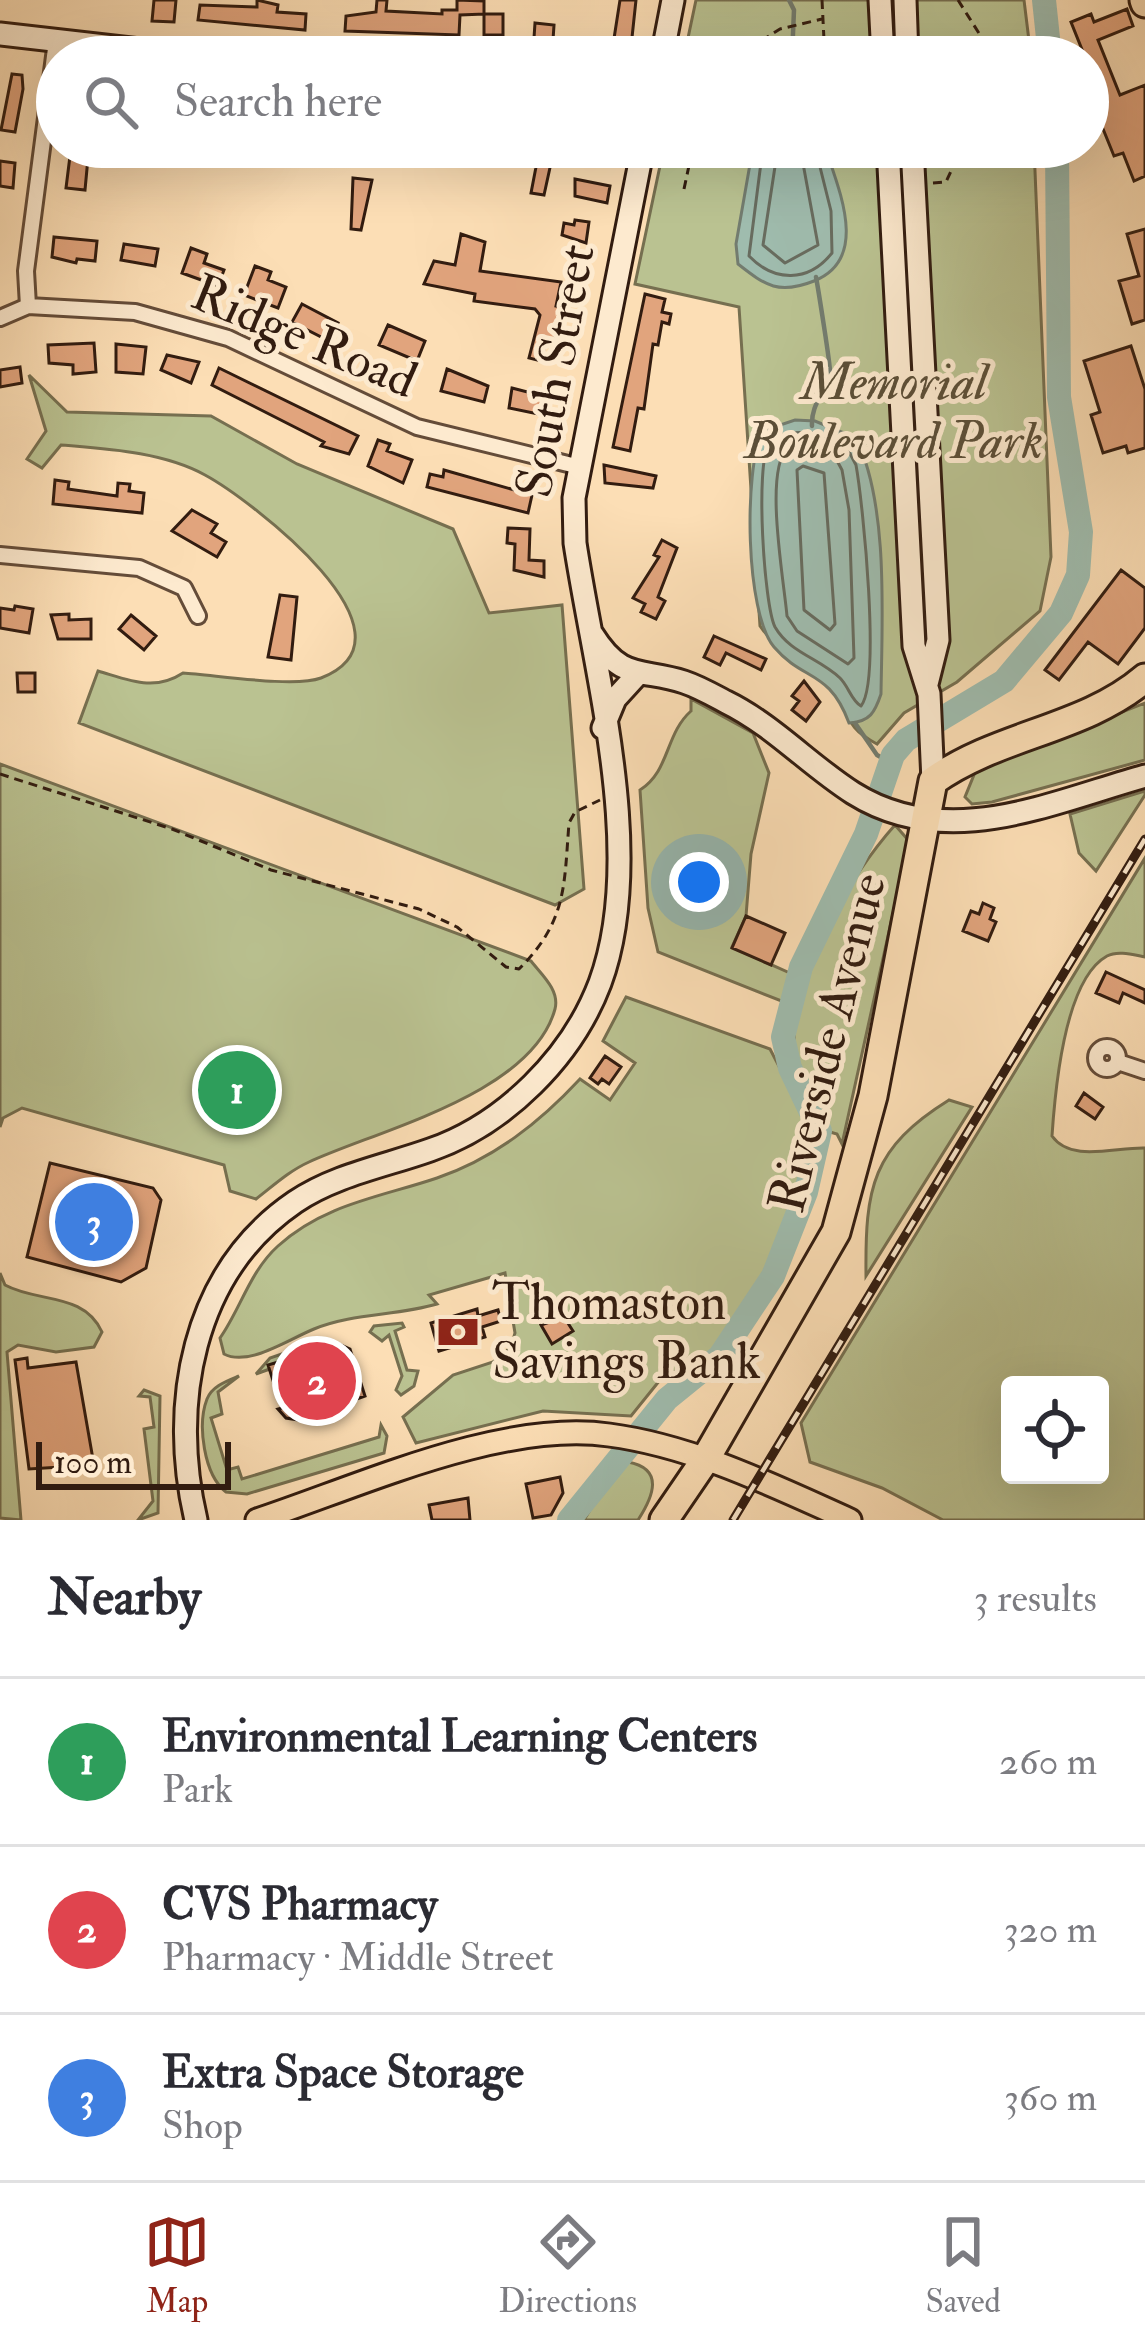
<!DOCTYPE html>
<html lang="en">
<head>
<meta charset="utf-8">
<style>
  :root { --surface:#fff; --page:#f7f7f7; --text:#2b2b33; --muted:#7c7c81; --line:#e1e1e2; --accent:#8f2418 }
  body { margin:0; font-family:"IM FELL Double Pica",serif; background:var(--page); color:var(--text) }
  .controls { position:absolute; right:36px; bottom:36px; display:grid; overflow:hidden; border-radius:12px; box-shadow:0 12px 48px #0002 }
  .controls button { width:108px; height:108px; display:grid; place-items:center; padding:0; border:0; border-bottom:3px solid var(--line); background:var(--surface); color:var(--text); font:60px sans-serif }
  .scale { position:absolute; left:36px; bottom:30px; width:195px; box-sizing:border-box; padding-left:12px; border:6px solid #321c10; border-top:0; font-size:33px; line-height:42px; white-space:nowrap; color:#321c10; -webkit-text-stroke:9px #fdeacf; paint-order:stroke }
  .you { position:absolute; left:699px; top:882px; width:42px; height:42px; margin:-30px; border:9px solid #fff; border-radius:50%; background:#1a73e8; box-shadow:0 0 0 18px #1a73e833 }
  .badge { display:grid; place-items:center; width:78px; height:78px; border-radius:50%; background:var(--accent); color:#fff; font-size:39px; font-weight:700 }
  .pin { position:absolute; translate:-50% -50%; border:6px solid #fff; box-shadow:0 3px 12px #0006 }
  .list { margin:0; padding:0; list-style:none }
  h2 { display:flex; justify-content:space-between; align-items:center; height:156px; margin:0; padding:0 48px; font-size:51px }
  h2 small { font-size:39px; font-weight:400; color:var(--muted) }
  .list li { display:grid; grid-template-columns:78px 1fr auto; gap:36px; align-items:center; box-sizing:border-box; height:168px; padding:0 48px; border-top:3px solid var(--line) }
  .list b { display:block; font-size:45px; white-space:nowrap }
  .list p { margin:0; font-size:39px; white-space:nowrap; color:var(--muted) }
  .list em { font-size:39px; font-style:normal; color:var(--muted) }
  .icon { flex:none; width:66px; height:66px; fill:none; stroke:currentColor; stroke-width:2; stroke-linecap:round; stroke-linejoin:round }
  .map { position:relative; flex:none; width:1145px; height:1520px; overflow:hidden }
  .search { position:absolute; background:var(--surface); box-shadow:0 12px 48px #0002; left:36px; right:36px; top:36px; height:132px; display:flex; align-items:center; gap:30px; box-sizing:border-box; padding:0 42px; border-radius:66px; color:var(--muted); font-size:45px }
  .sheet { height:660px; background:var(--surface) }
  nav { display:flex; justify-content:space-around; align-items:center; box-sizing:border-box; height:168px; border-top:3px solid var(--line); background:var(--surface); font-size:33px; color:var(--muted) }
  nav a { display:grid; justify-items:center; gap:6px }
  nav .on { color:var(--accent) }
  .map>svg:first-child { display:block }
  .green { fill:#bac291; stroke:#766f50; stroke-width:3; fill-rule:evenodd }
  .water { fill:#9fbcae; stroke:#737c6f; stroke-width:3 }
  .lines { fill:none; stroke-linecap:round; stroke-linejoin:round }
  .shore { stroke:#686c5f; stroke-width:3 }
  .stream { stroke:#737c6f; stroke-width:4.5 }
  .river { stroke:#9fbcae; stroke-width:24 }
  .building { fill:#e1a47d; stroke:#321c10; stroke-width:3 }
  .street-casing { stroke:#644c39; stroke-width:20 }
  .secondary-casing { stroke:#321c10; stroke-width:27 }
  .primary-casing { stroke:#321c10; stroke-width:27 }
  .highway-casing { stroke:#321c10; stroke-width:33 }
  .path { stroke:#321c10; stroke-width:3; stroke-dasharray:9 6; stroke-linecap:butt }
  .street { stroke:#fdeacf; stroke-width:14 }
  .secondary { stroke:#fdeacf; stroke-width:21 }
  .primary { stroke:#fcdeb5; stroke-width:21 }
  .highway { stroke:#fcdeb5; stroke-width:27 }
  .rail-casing { stroke:#321c10; stroke-width:9 }
  .rail { stroke:#fdeacf; stroke-width:4.5; stroke-dasharray:14; stroke-linecap:butt }
  .labels { text-anchor:middle; dominant-baseline:central; stroke-width:10; stroke-linejoin:round; paint-order:stroke }
  .street-label { font-size:51px; fill:#321c10; stroke:#fdeacf }
  .park-label { font-size:51px; font-style:italic; fill:#5b4e37; stroke:#fdeacf }
  .poi-label { font-size:51px; fill:#321c10; stroke:#fdeacf; text-anchor:start }
</style>
</head>
<body>
<div class="map">
<svg width="1145" height="1520" viewBox="0 0 1145 1520">
  <rect width="100%" height="100%" fill="#fcdeb5"/>
  <filter id="stains"><feTurbulence type="fractalNoise" baseFrequency=".00167" numOctaves="4"/><feColorMatrix values="0 0 0 0 .2 0 0 0 0 .09 0 0 0 0 .02 0 0 0 .5 -.17"/></filter>
  <radialGradient id="worn" r=".72"><stop offset=".6" stop-color="#630" stop-opacity="0"/><stop offset="1" stop-color="#630" stop-opacity=".3"/></radialGradient>
  <path class="green" d="M696 0H1024L1031 57H684Z
    M664 147H1034L1051 557 1040 611 957 682 904 713 877 744C837 723 856 711 832 687 807 662 782 658 760 626L739 307 635 284Z
    M29 375 67 412 211 416 297 464 453 529 489 613 562 605 584 889 555 905 79 723 98 671C129 680 154 692 183 673 216 675 294 688 321 678 429 636 251 500 205 475 163 452 108 449 61 445L42 468 27 459 46 431Z
    M691 699 753 733 769 773 751 854 746 916 732 947 792 974 784 1002 658 952 648 908 640 790C670 771 665 734 691 711Z
    M1145 703V760L992 802 972 804 965 797 976 770Z
    M0 764 531 961C541 974 560 990 555 1009 532 1094 378 1130 309 1162 289 1171 273 1186 256 1199L230 1191 224 1165 22 1108 3 1118 0 1127Z
    M1145 791V795L1096 871 1079 853 1070 814Z
    M895 825 909 841 842 1144 837 1134 830 1132C824 1102 799 1077 795 1048 785 980 852 873 895 825Z
    M1145 858V957C1134 955 1118 950 1107 956 1064 980 1055 1091 1052 1136 1071 1163 1115 1147 1145 1148V1520H943L882 1488 810 1462 801 1423ZM1010 1385H1100V1475H1010Z
    M626 997 770 1049 808 1122 812 1143 799 1194 764 1272 715 1349 660 1380 631 1416 543 1411 416 1443 403 1417 453 1375 493 1362 511 1347 515 1333 505 1273 429 1295 437 1304C396 1316 353 1313 314 1329 289 1339 249 1367 224 1354L220 1338C240 1310 250 1271 278 1246 324 1204 381 1197 437 1178 495 1158 540 1122 580 1079L610 1100 635 1063 603 1041Z
    M949 1100 972 1107 866 1276C865 1187 872 1148 949 1100Z
    M0 1273 5 1285C38 1303 84 1292 102 1332L94 1347 56 1352 18 1345 7 1352 21 1520 0 1518Z
    M402 1323 404 1327 395 1331 407 1370 418 1371 414 1386 401 1395 396 1390 402 1376 389 1335 382 1341 370 1332 374 1326Z
    M322 1340 336 1345 256 1374 270 1358Z
    M239 1376 218 1392 222 1414 211 1418 227 1470 238 1467 242 1479 379 1437 381 1425 387 1436 384 1453 247 1494 226 1492C204 1475 197 1425 207 1399 212 1386 227 1381 239 1376Z
    M144 1390 160 1396 158 1513 138 1520 153 1501 144 1429 154 1427 150 1397 139 1396Z
    M628 1462C665 1469 653 1497 638 1520H584L608 1480Z"/>
  <path class="water" d="M753 147H825C839 190 870 259 814 281 779 295 766 286 738 264L736 244Z
    M795 420 815 421 856 438C889 505 882 619 881 694 875 712 870 722 849 723 829 669 804 682 774 647 745 612 744 472 762 431Z"/>
  <g class="lines">
    <path class="shore" d="M763 147 749 256C774 282 808 283 832 253L831 211 815 147
      M778 147 763 245 785 263 818 245 800 147
      M812 433 846 446 856 465C863 504 881 681 861 706 851 700 849 687 840 678 819 658 790 653 775 627 764 605 755 464 769 444 778 431 798 432 812 433Z
      M810 448 835 457 842 470 849 510 854 658 848 664 797 631 787 616C784 581 764 472 787 449Z
      M803 466 824 473 835 624 830 630 804 610 797 470Z"/>
    <path class="stream" d="M789 0 794 10 792 57
      M812 426C811 402 826 394 830 373 831 368 818 288 816 277
      M855 723 877 755 891 763"/>
    <path class="river" d="M1044 0 1050 57
      M569 1520 667 1399 720 1356 773 1276 806 1192 820 1131 790 1068 783 1037 801 967 866 834 893 755 906 740 1004 681 1061 613 1078 575 1081 532 1059 397 1057 147"/>
  </g>
  <path class="building" d="M154 0H176L174 22 152 21Z
    M257 0 278 5 277 12 306 14 305 30 198 20 200 5 257 7Z
    M377 0H387L386 11 442 14V10H457V0L484 1V14H503V35H484V14L460 15 459 35 345 31 346 16 376 12Z
    M620 0H636L631 47 613 45Z
    M1127 9 1133 26 1098 40 1120 95 1145 85V176L1134 181 1123 153 1114 156 1101 124 1088 129V108L1103 102 1071 22 1091 14 1094 22Z
    M535 23 554 25 553 40 534 38Z
    M12 74 22 75 23 89 15 132 1 130Z
    M519 147 548 153V147H569L575 165 551 163 544 195 531 193 536 167 516 163Z
    M70 156 88 158 85 190 66 188Z
    M0 161 15 163 13 188 0 186Z
    M353 178 372 180 361 230 351 229Z
    M575 179 610 186 607 203 575 196Z
    M575 220 589 222 586 243 562 235 564 223 574 225Z
    M1145 229V320L1132 324 1119 281 1139 276 1127 234Z
    M461 234 485 242 480 271 561 282 556 306 567 308 564 320 559 319 552 347 545 345 541 361 529 358 540 315 535 309 474 301 475 294 424 284 434 261 455 265Z
    M54 237 97 241 95 261 77 259 76 263 52 257Z
    M124 244 158 249 155 266 121 260Z
    M191 248 207 254 204 263 224 270 218 286 182 273Z
    M255 266 271 272 268 280 286 287 278 308 244 295Z
    M645 294 665 299 662 312 671 314 669 324 662 322 658 345 653 344 644 409 638 408 630 451 613 447Z
    M302 304 338 323 329 341 292 322Z
    M388 325 425 341 417 361 379 345Z
    M94 343 96 372 73 374V365L49 363 48 345Z
    M116 344 146 347 143 374 116 372Z
    M1131 346 1145 389V448L1128 453 1126 446 1103 453 1091 415 1100 412 1084 361Z
    M167 355 199 362 191 383 161 370Z
    M20 367 22 383 0 387V370Z
    M219 368 358 436 349 454 321 446 324 442 212 385Z
    M447 369 488 386 484 402 441 391Z
    M512 388 547 397 543 415 509 408Z
    M378 440 390 444 387 451 412 460 403 483 368 466Z
    M604 465 656 476 653 488 605 483Z
    M444 470 532 495 528 513 427 487 430 474 443 477Z
    M55 480 69 482 68 489 117 496 118 483 130 484 129 491 144 493 142 513 53 504Z
    M192 510 217 524 211 533 226 542 217 557 172 531Z
    M508 528 530 529 529 560 544 561V577L514 570 515 544 507 543Z
    M662 540 677 548 658 597 665 601 656 619 641 612 645 604 633 598 659 557 654 555Z
    M1121 570 1145 588V628L1118 664 1088 642 1059 680 1045 670Z
    M280 595 297 597 291 660 268 657Z
    M15 606 33 609 29 633 0 628V608L14 610Z
    M69 614V620L91 619V639H58L51 615Z
    M131 615 156 636 144 650 119 629Z
    M714 636 766 659 761 670 726 653 720 665 704 657Z
    M17 673H35V692H18Z
    M804 681 820 702 806 721 792 710 799 701 792 696Z
    M983 903 994 908 990 919 996 922 988 941 963 931 971 911 979 914Z
    M746 916 785 933 771 965 732 948Z
    M1106 972 1145 990V1003L1123 993 1119 1003 1096 993Z
    M605 1056 621 1067 609 1084 602 1079 598 1084 590 1078Z
    M1084 1093 1103 1107 1095 1119 1076 1106Z
    M50 1163 153 1188 161 1200 146 1268 121 1282 27 1257Z
    M477 1309 478 1316 498 1310 501 1321 482 1327 485 1337 439 1351 431 1323Z
    M564 1317 573 1331 552 1344 541 1325Z
    M339 1344 350 1349 365 1396 298 1420 286 1418 278 1409 282 1408 268 1365Z
    M27 1358 28 1368 76 1362 94 1465 29 1469 15 1360Z
    M560 1477 563 1493 551 1515 533 1518 526 1484Z
    M468 1498 470 1520H432L429 1505Z"/>
  <g class="lines">
    <g class="street-casing">
      <path id="street" d="M28 306 26 271 56 41
        M0 318 28 306 135 312 228 338 417 427 576 466
        M0 555 139 568 184 588 198 616
        M1096 1058a11 11 0 1 1 22 0a11 11 0 1 1-22 0Z
        M1118 1062 1145 1071"/>
    </g>
    <g class="secondary-casing">
      <path id="secondary" d="M880 0 883 57
        M905 0 907 57
        M0 34 201 57
        M662 57 673 0
        M888 147 914 646 929 694 933 781
        M912 147 938 640 927 684
        M592 634C622 682 641 668 684 682 699 687 713 695 726 702 773 725 809 765 853 793 947 852 1049 803 1145 776
        M603 728 615 699 636 676
        M196 1520C169 1406 191 1273 295 1202 335 1175 385 1166 430 1150 505 1124 572 1057 600 983 647 856 595 675 575 543L574 498 643 147"/>
    </g>
    <g class="primary-casing">
      <path id="primary" d="M257 1520C360 1486 501 1420 609 1435 693 1446 774 1486 850 1520"/>
    </g>
    <g class="highway-casing">
      <path id="highway" d="M1144 0 1145 3
        M664 1520 705 1460 836 1232 873 1096 933 781C998 734 1084 730 1145 678"/>
    </g>
    <path class="path" d="M822 0 824 40
      M958 0 994 57
      M810 47a7 7 0 1 1 14 0a7 7 0 1 1-14 0Z
      M736 57 780 29 822 19
      M933 183 946 182 962 147
      M684 189 693 147
      M0 774 172 829 271 870 419 909 457 927 506 967 519 969C567 921 564 886 569 823L575 812 600 800"/>
    <use href="#street" class="street"/>
    <use href="#secondary" class="secondary"/>
    <use href="#primary" class="primary"/>
    <use href="#highway" class="highway"/>
    <g class="rail-casing">
      <path id="rail" d="M733 1520 1145 839"/>
    </g>
    <use href="#rail" class="rail"/>
  </g>
  <defs>
    <g id="bank-bare" transform="scale(3.24)"><path d="M-6-4H6V4H-6ZM0-2.3a2.3 2.3 0 1 0 0 4.6a2.3 2.3 0 1 0 0-4.6Z" fill="#8f2418" stroke="#fdeacf" stroke-width="2.5" paint-order="stroke"/></g>
  </defs>
  <g fill-rule="evenodd">
    <use href="#bank-bare" x="458" y="1332"/>
  </g>
  <g class="labels">
    <g class="street-label">
      <text transform="translate(304 337) rotate(23)">Ridge Road</text>
      <text transform="translate(556 371) rotate(-80)">South Street</text>
      <text transform="translate(828 1043) rotate(-76)">Riverside Avenue</text>
    </g>
    <g class="park-label">
      <text x="894" y="383">Memorial<tspan x="894" dy="59">Boulevard Park</tspan></text>
    </g>
    <g class="poi-label">
      <text x="492" y="1303">Thomaston<tspan x="492" dy="59">Savings Bank</tspan></text>
    </g>
  </g>
  <rect width="100%" height="100%" filter="url(#stains)"/>
  <rect width="100%" height="100%" fill="url(#worn)"/>
</svg>
<div class="controls">
<button><svg class="icon" aria-label="locate" viewBox="0 0 24 24"><circle cx="12" cy="12" r="6"/><path d="M12 2v4M12 18v4M2 12h4M18 12h4"/></svg></button>
</div>
<div class="scale">100 m</div>
<div class="you"></div>
<div class="pin badge" style="left:237px;top:1090px;background:#2e9e5b">1</div>
<div class="pin badge" style="left:317px;top:1381px;background:#e0444e">2</div>
<div class="pin badge" style="left:94px;top:1222px;background:#3f7fe0">3</div>
<div class="search"><svg class="icon" aria-label="search" viewBox="0 0 24 24"><circle cx="10" cy="10" r="6"/><path d="M15 15l6 6"/></svg>Search here</div>
</div>
<section class="sheet">
<h2>Nearby<small>3 results</small></h2>
<ul class="list">
<li><span class="badge" style="background:#2e9e5b">1</span><div><b>Environmental Learning Centers</b><p>Park</p></div><em>260 m</em></li>
<li><span class="badge" style="background:#e0444e">2</span><div><b>CVS Pharmacy</b><p>Pharmacy · Middle Street</p></div><em>320 m</em></li>
<li><span class="badge" style="background:#3f7fe0">3</span><div><b>Extra Space Storage</b><p>Shop</p></div><em>360 m</em></li>
</ul>
</section>
<nav>
<a class="on"><svg class="icon" aria-label="map" viewBox="0 0 24 24"><path d="M3 6l6-2 6 2 6-2v14l-6 2-6-2-6 2zM9 4v14M15 6v14"/></svg>Map</a>
<a><svg class="icon" aria-label="directions" viewBox="0 0 24 24"><path d="M12 3l9 9-9 9-9-9zM9 14v-3h6M13 9l2 2-2 2"/></svg>Directions</a>
<a><svg class="icon" aria-label="saved" viewBox="0 0 24 24"><path d="M7 4h10v16l-5-4-5 4z"/></svg>Saved</a>
</nav>
</body>
</html>
